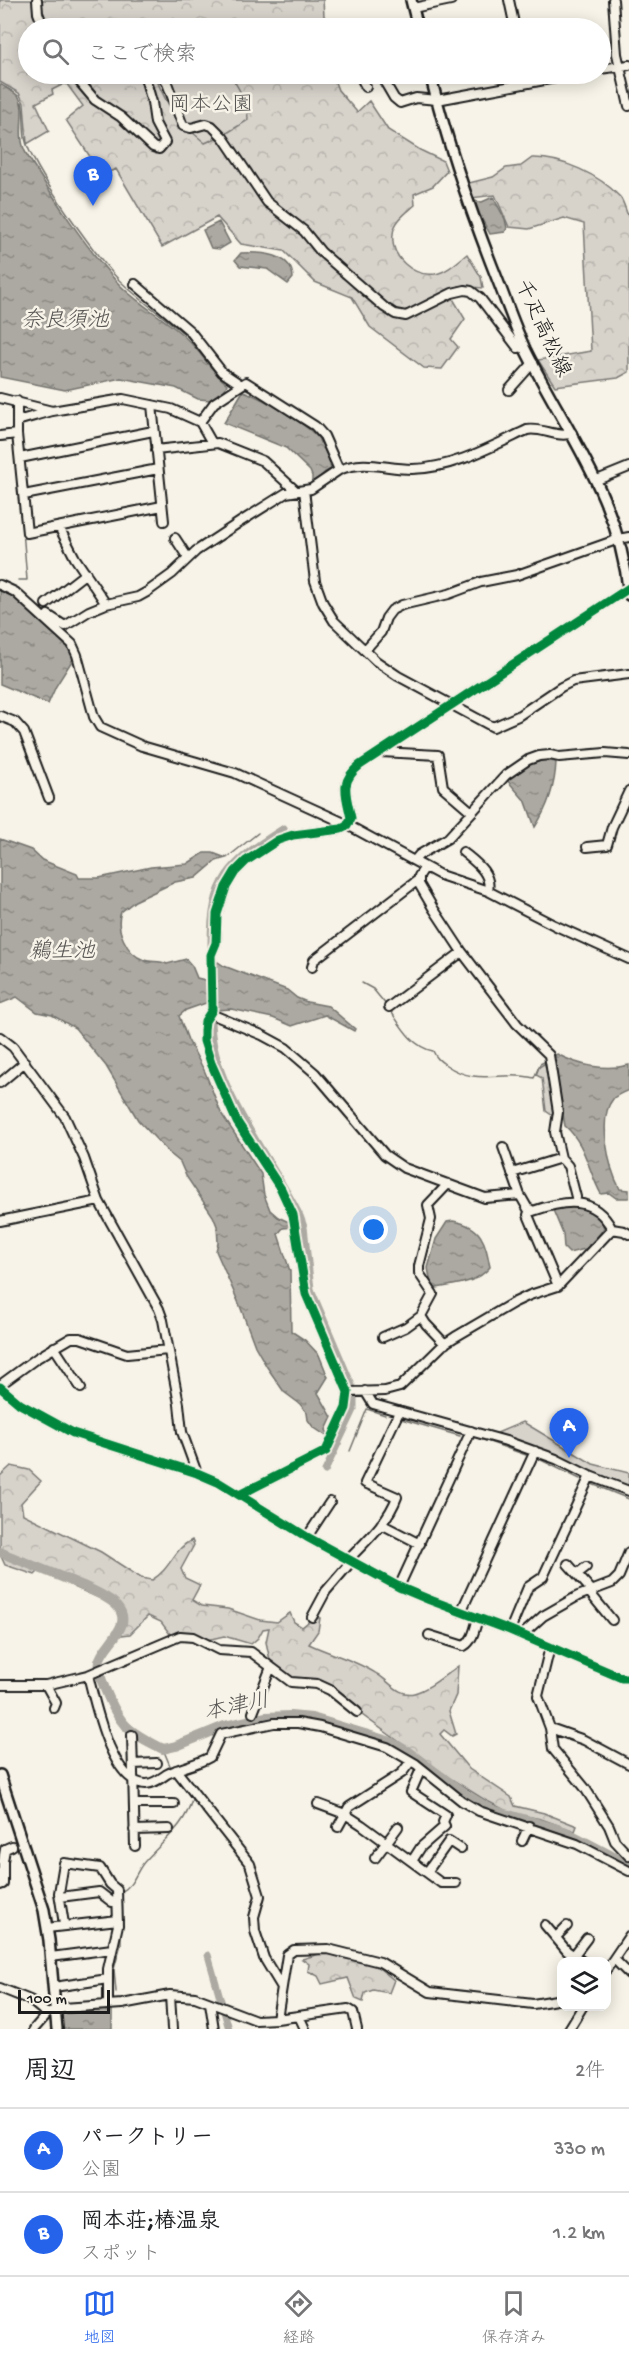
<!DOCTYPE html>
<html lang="ja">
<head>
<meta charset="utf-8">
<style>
  :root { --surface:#fff; --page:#f6f6f6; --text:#202124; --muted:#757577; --line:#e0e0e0; --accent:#2563eb }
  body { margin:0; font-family:"Gochi Hand","Klee One",sans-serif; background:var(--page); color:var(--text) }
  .controls { position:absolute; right:18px; bottom:18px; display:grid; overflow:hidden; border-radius:12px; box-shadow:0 3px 15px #0003 }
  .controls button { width:54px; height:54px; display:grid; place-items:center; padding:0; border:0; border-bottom:2px solid var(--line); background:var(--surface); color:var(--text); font:30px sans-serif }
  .scale { position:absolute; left:18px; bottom:15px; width:92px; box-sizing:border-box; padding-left:6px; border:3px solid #1c1c1c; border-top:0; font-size:16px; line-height:21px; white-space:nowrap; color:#1c1c1c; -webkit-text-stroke:4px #f7f3e8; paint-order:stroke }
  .you { position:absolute; left:374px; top:1230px; width:21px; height:21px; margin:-15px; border:4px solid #fff; border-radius:50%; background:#1a73e8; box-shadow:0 0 0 9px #1a73e833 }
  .badge { display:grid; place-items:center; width:39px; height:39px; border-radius:50%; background:var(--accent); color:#fff; font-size:20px; font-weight:700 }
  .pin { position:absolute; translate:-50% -50px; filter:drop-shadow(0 2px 3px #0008) }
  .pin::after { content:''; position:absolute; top:32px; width:21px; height:18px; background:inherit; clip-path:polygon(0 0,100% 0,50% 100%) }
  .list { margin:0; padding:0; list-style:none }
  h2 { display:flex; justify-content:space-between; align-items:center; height:78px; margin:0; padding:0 24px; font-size:26px }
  h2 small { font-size:20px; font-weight:400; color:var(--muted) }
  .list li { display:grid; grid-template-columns:39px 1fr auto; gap:18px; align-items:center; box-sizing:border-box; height:84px; padding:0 24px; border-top:2px solid var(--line) }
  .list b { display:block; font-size:22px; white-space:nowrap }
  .list p { margin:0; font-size:20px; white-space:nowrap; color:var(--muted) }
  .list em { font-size:20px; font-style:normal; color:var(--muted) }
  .icon { flex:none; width:33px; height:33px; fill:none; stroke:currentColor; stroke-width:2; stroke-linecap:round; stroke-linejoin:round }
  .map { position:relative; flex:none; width:629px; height:2029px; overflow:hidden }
  .search { position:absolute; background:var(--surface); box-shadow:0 3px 15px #0003; left:18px; right:18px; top:18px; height:66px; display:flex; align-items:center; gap:15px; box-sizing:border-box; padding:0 21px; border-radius:33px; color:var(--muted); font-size:22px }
  .sheet { height:246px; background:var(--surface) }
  nav { display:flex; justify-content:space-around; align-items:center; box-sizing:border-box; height:84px; border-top:2px solid var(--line); background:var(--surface); font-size:16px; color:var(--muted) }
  nav a { display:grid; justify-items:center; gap:3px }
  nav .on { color:var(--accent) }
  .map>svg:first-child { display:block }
  .grass { fill:url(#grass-tufts); stroke:#7a7874; stroke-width:1.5 }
  .forest { fill:url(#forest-crowns); stroke:#7a7874; stroke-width:1.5 }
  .park { fill:#d7d3cb; stroke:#7a7874; stroke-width:1.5 }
  .water { fill:url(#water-ripples); stroke:#72716c; stroke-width:1.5 }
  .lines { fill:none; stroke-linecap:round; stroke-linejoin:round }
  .stream { stroke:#72716c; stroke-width:1.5 }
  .canal { stroke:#aca9a2; stroke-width:7 }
  .river { stroke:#aca9a2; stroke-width:10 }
  .minor-casing { stroke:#1c1c1c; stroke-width:12 }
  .major-casing { stroke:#1c1c1c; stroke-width:14 }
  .minor { stroke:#f7f3e8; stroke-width:8 }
  .major { stroke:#f7f3e8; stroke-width:9 }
  .cycleway-casing { stroke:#f7f3e8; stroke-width:13 }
  .cycleway { stroke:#00873e; stroke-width:9 }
  .labels { text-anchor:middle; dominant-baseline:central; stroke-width:5; stroke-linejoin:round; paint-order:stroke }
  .park-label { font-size:21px; fill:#545351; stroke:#f7f3e8 }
  .street-label { font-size:21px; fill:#1c1c1c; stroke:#f7f3e8 }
  .water-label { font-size:22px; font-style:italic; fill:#565452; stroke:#f7f3e8 }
</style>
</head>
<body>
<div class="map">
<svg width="629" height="2029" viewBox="0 0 629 2029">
  <defs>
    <pattern id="grass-tufts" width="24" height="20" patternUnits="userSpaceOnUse" patternTransform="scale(1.5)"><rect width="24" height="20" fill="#d7d3cb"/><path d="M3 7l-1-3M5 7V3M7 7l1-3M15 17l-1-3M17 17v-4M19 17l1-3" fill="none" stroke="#b8b5ae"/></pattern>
    <pattern id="forest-crowns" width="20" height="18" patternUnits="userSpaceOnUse" patternTransform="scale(1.5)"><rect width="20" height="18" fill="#d7d3cb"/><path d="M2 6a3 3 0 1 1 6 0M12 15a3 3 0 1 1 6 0" fill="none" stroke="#b8b5ae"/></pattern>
    <pattern id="water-ripples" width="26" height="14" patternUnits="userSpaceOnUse" patternTransform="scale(1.5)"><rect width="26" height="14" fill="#aca9a2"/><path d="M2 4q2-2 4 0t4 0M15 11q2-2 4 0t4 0" fill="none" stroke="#8b8983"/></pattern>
  </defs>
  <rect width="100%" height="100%" fill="#f7f3e8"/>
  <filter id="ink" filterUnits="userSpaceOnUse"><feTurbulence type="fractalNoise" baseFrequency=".0167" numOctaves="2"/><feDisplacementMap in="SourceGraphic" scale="12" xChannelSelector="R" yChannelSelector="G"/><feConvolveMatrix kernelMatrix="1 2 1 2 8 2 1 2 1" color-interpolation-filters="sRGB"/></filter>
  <g filter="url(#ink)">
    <path class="grass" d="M547 1062 555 1112 553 1116 546 1111 542 1078 536 1075 539 1067Z"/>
    <path class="forest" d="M0 0H323L324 16 334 28H28V74H332L338 90 357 112 369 101 388 130 420 150 443 161 447 171 433 186 414 194 415 205C406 213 394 221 393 234 390 257 413 277 435 274 447 272 457 262 467 254L481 277 483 288 459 286 452 297 465 319 451 339 458 347 442 369 424 368 370 327 352 297 315 282 284 251 241 244 217 217 162 247 116 169 102 175 66 120 83 106 66 83 52 90 53 94 36 103 49 131 27 144 24 103 19 93 0 82Z
      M532 158C561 157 600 175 620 197 624 202 626 212 629 218V372L618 378 555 386 538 360 591 351 584 224 564 218 529 229 509 227 495 195 471 198 465 184 493 177 506 168 521 166Z
      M11 1466 29 1470 41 1481 21 1503 23 1514 101 1552 141 1578 152 1580C171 1569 174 1548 192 1540L194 1545 181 1569 185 1578 200 1585 192 1600 202 1606 228 1609 260 1620 277 1622 290 1613 294 1622 302 1627 313 1618H320L318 1631 309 1644C332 1655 356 1660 377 1674 389 1681 399 1697 414 1693 429 1689 445 1675 458 1666L456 1695 449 1711 456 1734 452 1736 444 1730 440 1734 469 1769 511 1797 515 1806 544 1813 577 1826 575 1831 541 1819 511 1813 485 1800 448 1777 330 1692 292 1679 270 1660 266 1642 269 1628 263 1629 258 1638 251 1644 224 1636 207 1640 194 1636 170 1634 161 1622 148 1616 130 1634 121 1635 126 1623 115 1605 74 1587 42 1568 35 1575 5 1565 0 1554V1476Z
      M326 1952 375 1965 394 1980 389 1993 373 1990 365 1993 363 2002 356 1999 348 1978 322 1984 318 1976 308 1971 309 1964 302 1959Z"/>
    <path class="park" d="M156 74H230C239 89 248 102 248 120L227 133 205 143C178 121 169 111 156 78Z
      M523 1422 593 1464 629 1473V1490L497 1433Z"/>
    <path class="water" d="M0 84C6 88 15 92 19 97 27 111 15 136 27 155 54 198 83 244 117 282 138 305 166 318 188 340 202 353 211 372 227 384L223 393 211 400 198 399 176 388 121 378 65 390 0 377Z
      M493 197 505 219 507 228 505 232 490 234 472 201 482 202Z
      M219 222 230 243 220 249 211 248 203 230Z
      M241 253C261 252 292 253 293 278L288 284 267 269 240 266 235 260Z
      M243 391C261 397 307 424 319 439 326 448 329 459 331 469L325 472 312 485V476L310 471 286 448 224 423Z
      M0 588 9 592 66 640 75 656 56 686 48 704 0 684Z
      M545 760 556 762C555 787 548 807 535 827L526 802 506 779 527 764Z
      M0 839 31 850 42 860 77 874 79 878H99L151 867 187 864 204 853H213L226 858 216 861 196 878 175 882 135 901 121 912C115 928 126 954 144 960 152 963 159 960 167 964L186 959 192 966 197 978 205 980 206 982 217 980 216 965 218 962 224 966 287 990 297 998 307 1002 328 1006 355 1029 354 1031 325 1015 292 1026 273 1018 231 1009 217 1010 216 986H207L206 1003 186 1010 179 1016 188 1040 205 1072 221 1113 261 1174 264 1195 270 1210 278 1217 291 1223 293 1227 283 1228 278 1234 290 1271 291 1331 305 1340 319 1355 328 1377 318 1393 332 1417 326 1430 329 1436 328 1437 313 1427 308 1420 307 1413 300 1404 284 1392 267 1367 255 1346 240 1306 216 1251 218 1243 217 1226 213 1216 186 1176 180 1162 169 1153 138 1120 106 1066 75 1028 52 1015 37 1012 17 997 0 1004Z
      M557 1054C579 1066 605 1071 629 1065V1090C624 1092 616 1095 613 1099 597 1118 609 1169 620 1189L629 1190V1198H616L609 1193 601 1194C588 1171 586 1144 565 1126L553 1056Z
      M572 1206C585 1209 600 1213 604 1228L589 1248 569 1253 564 1248 563 1234 553 1210 554 1207Z
      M453 1221C482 1226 485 1241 490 1267 475 1285 453 1284 432 1289L428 1268 436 1239 447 1222Z
      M105 2009 112 2010V2029H62L60 2014Z"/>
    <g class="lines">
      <path class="stream" d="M21 103 22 102C25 114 23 126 25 138 31 167 97 257 119 280 144 304 172 322 197 345
        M220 375 231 382
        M244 388 256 393
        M317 434 320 443
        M0 441 12 440 14 441
        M309 503 311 492
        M18 580H27L21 505
        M526 715 540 706
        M223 858 228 857 258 833
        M362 983 373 989 387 1006
        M390 1010C401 1026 412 1047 433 1051 436 1058 440 1061 446 1065 478 1087 500 1070 534 1078L540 1064 546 1061
        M401 1419 460 1436
        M475 1437 526 1455
        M350 1451 367 1409 385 1415
        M539 1459 580 1479
        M592 1484 629 1499
        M163 1749 171 1768
        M121 1899V1892C135 1885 136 1869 147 1859 165 1839 185 1826 192 1799L175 1775
        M116 1992 114 1969 121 1944V1928"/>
      <path class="canal" d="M211 948C210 879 229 863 284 828
        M211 1018C210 1086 271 1157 300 1216L304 1227 311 1289 354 1390V1410L325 1471
        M208 1955 229 2029"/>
      <path class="river" d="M0 1552C25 1564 102 1589 117 1606 135 1627 103 1643 99 1662 97 1670 102 1681 105 1689 120 1726 127 1731 163 1749L176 1746 225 1726 266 1717 290 1716 312 1718 388 1741 407 1751 466 1795 492 1810 564 1831 629 1865"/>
      <g class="minor-casing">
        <path id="minor" d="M37 0 38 13 44 28
          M509 0 515 28
          M613 0 617 54 629 106
          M413 8 451 0
          M600 69 629 65
          M73 74 95 100 121 117 153 147 159 149 165 142 155 123 152 102 144 74
          M160 74 167 83 183 126 191 128 206 124 212 126 223 137 267 202 304 231 321 252 384 307 395 314 406 316 452 293 465 290 471 291 480 298 518 348 524 347
          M359 74 366 87
          M380 74 394 98 400 103 416 98 437 100 577 74
          M524 74 526 83
          M135 284 190 331 222 372 240 384
          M509 390 533 363
          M0 398 52 411 123 399 171 409 200 422
          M17 401V434L27 533 162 506
          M152 405 164 521
          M17 421 52 411
          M0 436 17 434
          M212 443 200 422 214 403 246 382 315 426 324 436 339 470C366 459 385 469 412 469 451 469 493 446 527 430 542 427 559 439 572 433
          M156 450 218 443 263 461 296 491
          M20 458 153 431
          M597 480 629 467
          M304 490 315 581 323 603 334 621 376 661 398 676 493 727 518 716 561 687 573 681 629 674
          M24 495 158 469
          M59 527 75 558 106 604
          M175 538 188 558
          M0 585 15 592 72 644 77 655 94 717 100 727 142 746 235 773 342 822 414 861
          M46 604 86 573
          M48 615 65 626 89 611 106 604 138 597 147 592 172 574 196 551 240 522 286 493 311 489 339 470
          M365 650 381 632 386 618 392 610 402 605 449 594 481 582 517 575 619 539 629 537
          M0 716 15 722 24 732 49 798
          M381 752 438 755 443 787 472 812
          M629 755 605 753 559 757 550 755 539 756 528 760 506 775 448 838 419 855 414 861 440 875 488 891 554 925 629 959
          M587 847 607 845 612 827 629 791
          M463 852C475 862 492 873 488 891
          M425 867 419 876V884L433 908 462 952 517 1024 549 1055 558 1112 555 1132 561 1158
          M312 967 314 960 418 880
          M389 1007 462 952
          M211 1014 262 1035 286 1048 315 1073 385 1155 404 1168 485 1198 520 1195 528 1209 533 1211C565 1200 594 1195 612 1229L624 1231 629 1234
          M0 1037 13 1047 65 1117 84 1158 99 1201 159 1309 163 1320 179 1404 182 1432 197 1473
          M0 1083 25 1062
          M503 1147 520 1195
          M512 1173 561 1158 568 1166 576 1197
          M530 1209 528 1215 558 1286
          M0 1221 99 1201
          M383 1337 406 1327 421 1316
          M445 1344 426 1324 421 1316 433 1294 419 1273V1266L431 1219 428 1205 448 1184
          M54 1347 81 1388
          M0 1385 37 1358 71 1338H80L127 1354 168 1350
          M0 1387 20 1404 73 1433 197 1473 218 1482 307 1537 399 1587 430 1600 510 1630 622 1678H629
          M365 1391 373 1404 506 1441 556 1459 590 1476 629 1491
          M348 1392 385 1391 400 1387 444 1344 455 1337 513 1303 530 1295 558 1286 612 1229
          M239 1495 326 1451 346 1408 348 1392 306 1294 293 1215 281 1189 237 1122 211 1063 204 1041V1030L205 1021 212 1010 211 955 216 943 217 914 226 887 235 872 246 861 278 840 293 835 341 829 347 826 351 818C346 794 339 782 360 765L629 588
          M381 1524 420 1544
          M307 1537 330 1502
          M348 1560C366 1541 388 1522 397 1497L365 1483 399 1412
          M568 1564 593 1592
          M577 1574 586 1567
          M399 1587 471 1431
          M590 1593 612 1620
          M461 1612 535 1451
          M312 1617 326 1591 351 1562
          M510 1630 528 1587 543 1577 590 1476
          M429 1635 464 1646C473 1641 475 1628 478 1618
          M522 1635 543 1616 578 1596 612 1583 619 1576 629 1552
          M550 1647 538 1696 550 1728 553 1749 585 1788 609 1826 615 1841 629 1856
          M88 1675C95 1702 111 1783 146 1784 154 1784 161 1778 167 1774 181 1767 196 1765 210 1757L221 1734 274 1723H298L320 1727 387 1747 416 1764 462 1801 479 1811 577 1844 629 1871
          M0 1685H46L88 1675 180 1636 193 1637 219 1650 251 1652 291 1682 317 1684 330 1690 357 1712
          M46 1685 56 1703 54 1708
          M253 1713 271 1667
          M550 1728 584 1740 629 1764
          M132 1735 135 1846
          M133 1764 157 1763
          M176 1770 250 1864 260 1896 254 1917 255 1931 264 1958 281 1986
          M134 1804H174
          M318 1804 345 1814 362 1825 441 1883H456
          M338 1827 349 1807 402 1773 411 1761
          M134 1830 169 1829
          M522 1841 529 1826
          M375 1858 398 1827
          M412 1861 421 1847 445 1826 443 1822 446 1815 411 1792 421 1769
          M427 1872 449 1841 461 1849
          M0 1885 3 1884V1861L5 1849 12 1846
          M60 1897 99 1892 112 1902H117
          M64 1924 59 1893 64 1863 100 1868 110 1884 117 1890 118 1925 108 1969V2004
          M545 1925 567 1951 583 1962
          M47 1928 118 1920
          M556 1937 567 1926
          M574 1955 587 1938
          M51 1957 112 1949
          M614 1959 629 1974
          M606 1970 629 1936
          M54 1987 108 1979
          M0 1988 30 2000 47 2014
          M170 1995 172 2029
          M210 2003 214 2029
          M299 2016 305 2029
          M277 2019 287 1955 294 1950 328 1949 380 1962 430 1992 533 2004 562 1999
          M34 2029 47 2014 63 2008 122 2004 170 1995 195 1997 256 2020 277 2019 348 2009 353 2012 357 2029
          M569 2029 583 2006"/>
      </g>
      <g class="major-casing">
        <path id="major" d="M411 0 418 28
          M430 74C448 145 471 213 498 281 507 304 515 327 525 349 567 434 619 496 629 595
          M0 1775 44 1910 49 1940 57 2029"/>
      </g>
      <use href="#minor" class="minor"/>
      <use href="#major" class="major"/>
      <g class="cycleway-casing">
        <path id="cycleway" d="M0 1387 20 1404 73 1433 197 1473 218 1482 307 1537 399 1587 430 1600 510 1630 622 1678H629
          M239 1495 326 1451 346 1408 348 1392 306 1294 293 1215 281 1189 237 1122 211 1063 204 1041V1030L205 1021 212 1010 211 955 216 943 217 914 226 887 235 872 246 861 278 840 293 835 341 829 347 826 351 818C346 794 339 782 360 765L629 588"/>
      </g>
      <use href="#cycleway" class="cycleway"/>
    </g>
  </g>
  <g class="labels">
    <g class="park-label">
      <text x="211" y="106">岡本公園</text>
    </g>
    <g class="street-label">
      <text transform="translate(541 329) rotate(65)">千疋高松線</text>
    </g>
    <g class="water-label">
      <text x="65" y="322">奈良須池</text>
      <text x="62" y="953">鵜生池</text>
      <text transform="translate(237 1708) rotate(-12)">本津川</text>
    </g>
  </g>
</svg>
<div class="controls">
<button><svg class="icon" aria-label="layers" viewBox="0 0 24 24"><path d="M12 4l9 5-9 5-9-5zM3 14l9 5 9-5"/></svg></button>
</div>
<div class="scale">100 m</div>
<div class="you"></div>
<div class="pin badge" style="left:569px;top:1458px">A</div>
<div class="pin badge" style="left:93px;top:206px">B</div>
<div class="search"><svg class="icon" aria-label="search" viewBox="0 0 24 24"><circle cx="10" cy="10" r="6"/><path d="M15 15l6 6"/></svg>ここで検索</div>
</div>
<section class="sheet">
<h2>周辺<small>2件</small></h2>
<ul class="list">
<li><span class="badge">A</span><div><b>パークトリー</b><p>公園</p></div><em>330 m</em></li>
<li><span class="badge">B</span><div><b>岡本荘;椿温泉</b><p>スポット</p></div><em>1.2 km</em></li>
</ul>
</section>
<nav>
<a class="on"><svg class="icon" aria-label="map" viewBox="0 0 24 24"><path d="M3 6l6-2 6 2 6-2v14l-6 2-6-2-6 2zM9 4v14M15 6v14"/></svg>地図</a>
<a><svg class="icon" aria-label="directions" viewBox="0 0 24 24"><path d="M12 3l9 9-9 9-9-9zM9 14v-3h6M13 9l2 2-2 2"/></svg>経路</a>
<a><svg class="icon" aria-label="saved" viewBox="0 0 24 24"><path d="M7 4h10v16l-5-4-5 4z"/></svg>保存済み</a>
</nav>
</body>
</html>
